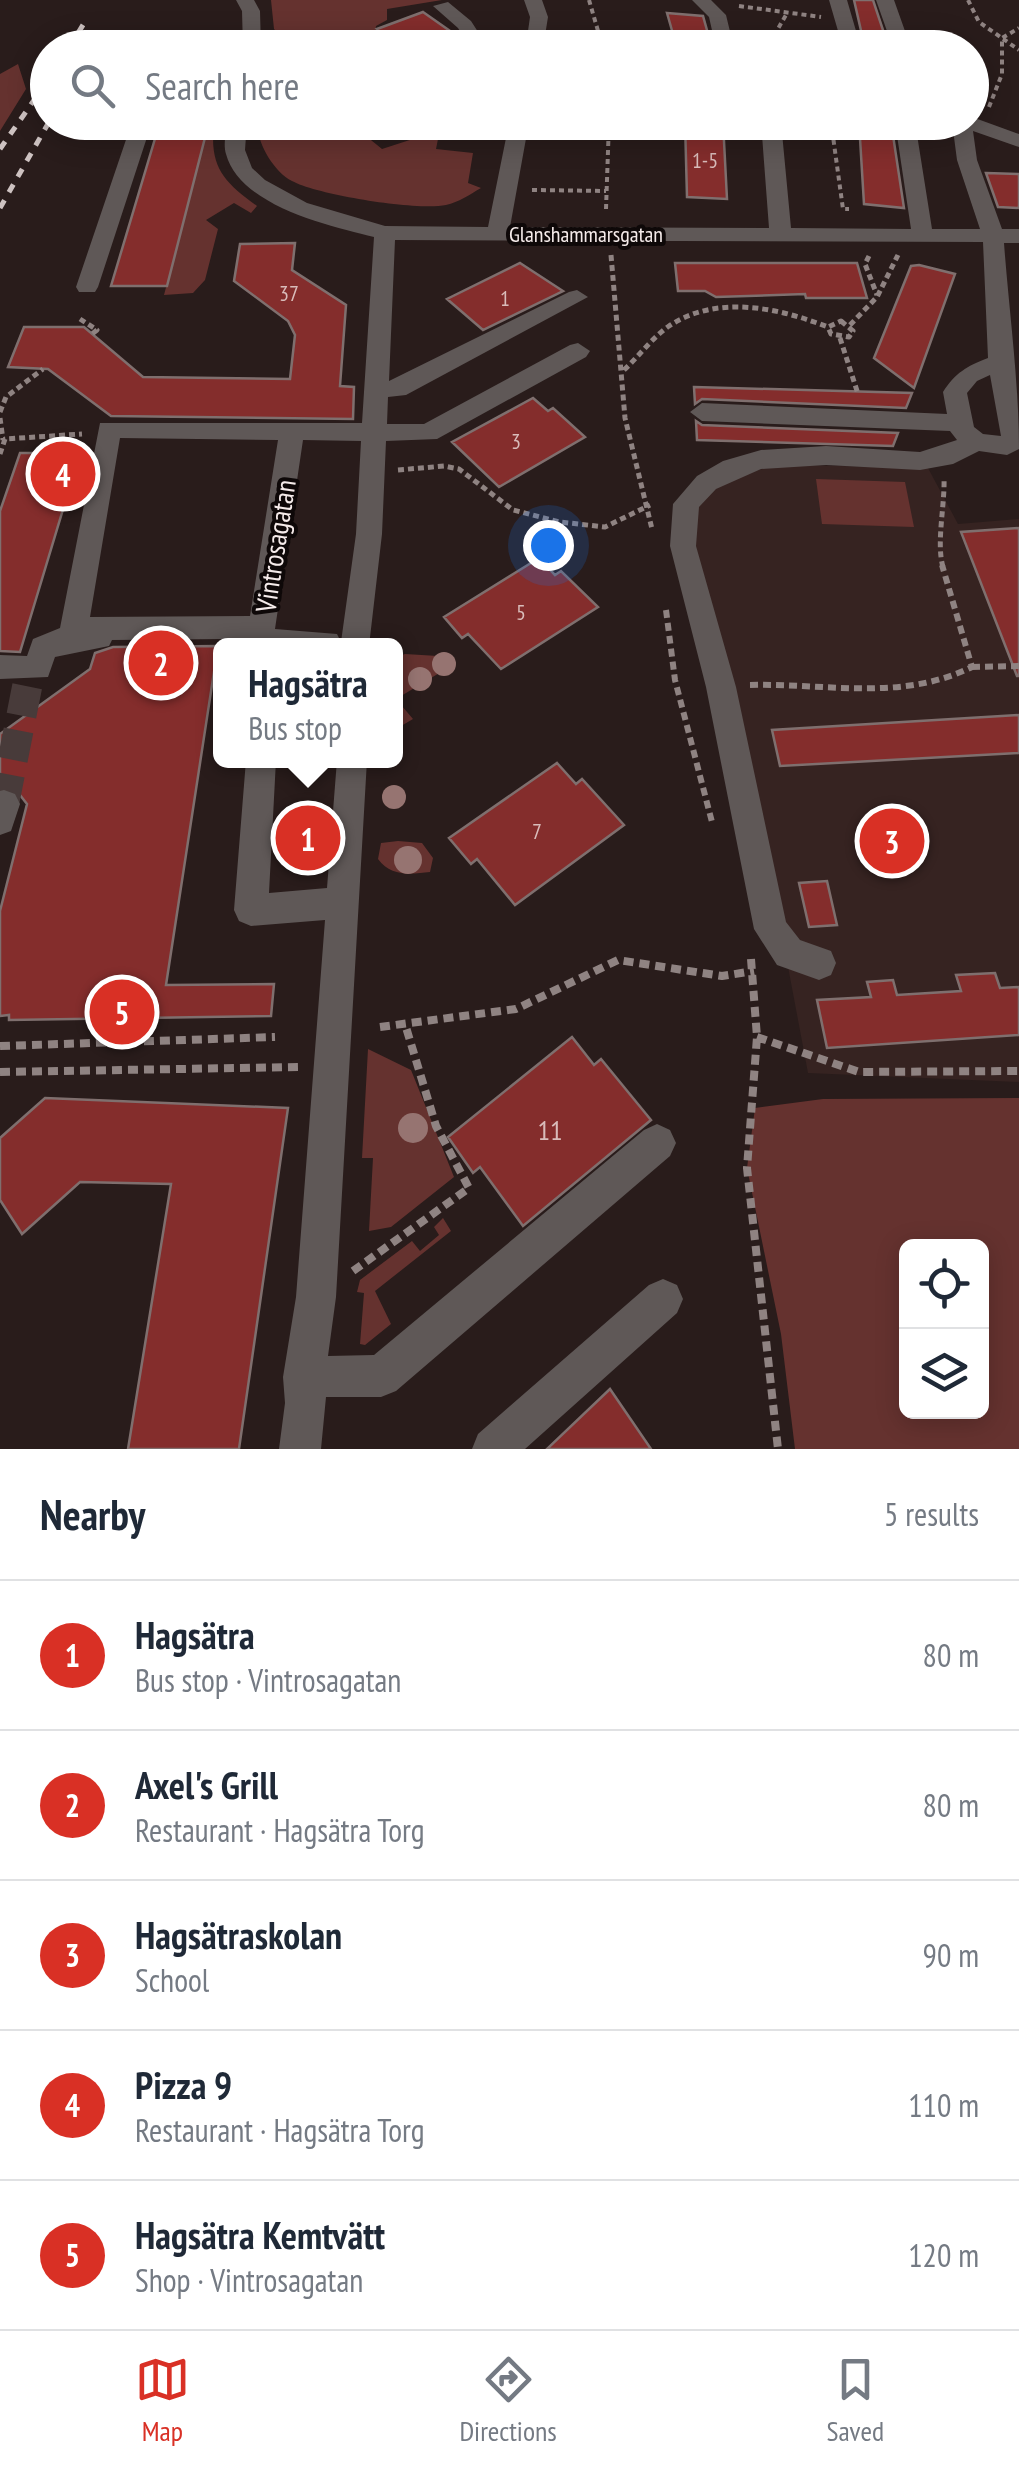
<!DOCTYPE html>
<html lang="en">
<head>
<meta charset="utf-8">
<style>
  :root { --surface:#fff; --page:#f2f2f3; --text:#1f2937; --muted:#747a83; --line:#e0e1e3; --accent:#d93025 }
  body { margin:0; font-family:"PT Sans Narrow",sans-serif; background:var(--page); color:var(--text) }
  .controls { position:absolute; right:30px; bottom:30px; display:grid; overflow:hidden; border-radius:15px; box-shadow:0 5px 25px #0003 }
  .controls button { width:90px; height:90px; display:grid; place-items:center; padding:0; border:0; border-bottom:2px solid var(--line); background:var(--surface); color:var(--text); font:50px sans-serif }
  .you { position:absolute; left:548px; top:545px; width:35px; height:35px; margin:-25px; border:8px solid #fff; border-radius:50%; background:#1a73e8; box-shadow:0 0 0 15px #1a73e833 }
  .badge { display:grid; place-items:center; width:65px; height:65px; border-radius:50%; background:var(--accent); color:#fff; font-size:32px; font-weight:700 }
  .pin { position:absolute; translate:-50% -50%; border:5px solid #fff; box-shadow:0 2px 10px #0006 }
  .popup { position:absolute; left:213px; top:638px; width:190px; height:130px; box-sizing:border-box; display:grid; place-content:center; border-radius:15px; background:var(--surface); filter:drop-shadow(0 2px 8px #0005); font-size:32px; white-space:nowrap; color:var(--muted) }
  .popup b { font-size:38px; color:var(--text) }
  .popup::after { content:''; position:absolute; left:50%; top:100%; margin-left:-20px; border:20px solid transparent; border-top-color:var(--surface) }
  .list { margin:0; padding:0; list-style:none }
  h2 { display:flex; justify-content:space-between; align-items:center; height:130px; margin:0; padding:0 40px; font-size:42px }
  h2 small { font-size:32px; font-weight:400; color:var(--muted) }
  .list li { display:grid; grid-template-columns:65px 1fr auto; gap:30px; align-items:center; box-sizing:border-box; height:150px; padding:0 40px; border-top:2px solid var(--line) }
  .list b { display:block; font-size:38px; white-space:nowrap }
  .list p { margin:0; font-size:32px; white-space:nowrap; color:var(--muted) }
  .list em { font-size:32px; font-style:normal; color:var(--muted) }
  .icon { flex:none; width:55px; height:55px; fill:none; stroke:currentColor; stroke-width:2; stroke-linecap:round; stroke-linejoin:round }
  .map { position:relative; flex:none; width:1019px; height:1449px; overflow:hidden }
  .search { position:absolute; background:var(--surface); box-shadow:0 5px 25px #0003; left:30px; right:30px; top:30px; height:110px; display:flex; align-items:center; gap:25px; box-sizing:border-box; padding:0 35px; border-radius:55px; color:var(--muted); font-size:38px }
  .sheet { height:880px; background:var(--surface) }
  nav { display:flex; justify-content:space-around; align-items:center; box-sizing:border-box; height:140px; border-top:2px solid var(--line); background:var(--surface); font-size:28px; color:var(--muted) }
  nav a { display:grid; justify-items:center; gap:5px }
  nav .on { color:var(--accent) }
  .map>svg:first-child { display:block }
  .built { fill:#362321 }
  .green { fill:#65322f; fill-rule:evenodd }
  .building { fill:#842d2c; stroke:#7f6f6e; stroke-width:2.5 }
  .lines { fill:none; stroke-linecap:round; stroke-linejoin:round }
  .minor-tunnel { stroke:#483b3a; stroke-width:30; stroke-dasharray:30 15; stroke-linecap:butt }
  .path-far3 { stroke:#8f8382; stroke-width:4; stroke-dasharray:5 4; stroke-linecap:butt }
  .path-far2 { stroke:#8f8382; stroke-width:5; stroke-dasharray:6 4; stroke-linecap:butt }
  .path-far1 { stroke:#8f8382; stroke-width:6; stroke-dasharray:8 5; stroke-linecap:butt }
  .path { stroke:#8f8382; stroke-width:8; stroke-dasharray:10 6; stroke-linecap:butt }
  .minor { fill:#5f5857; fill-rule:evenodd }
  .rail { stroke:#cdc2c1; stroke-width:5; stroke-dasharray:9 9; stroke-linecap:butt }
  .tree { fill:#967471 }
  .labels { text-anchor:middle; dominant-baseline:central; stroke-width:8; stroke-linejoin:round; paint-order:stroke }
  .number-label { font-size:22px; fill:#d9bcba }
  .far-street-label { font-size:22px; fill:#f5ebea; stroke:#0e0808 }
  .street-label { font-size:28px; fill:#f5ebea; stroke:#0e0808 }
  .near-number-label { font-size:28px; fill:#d9bcba }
</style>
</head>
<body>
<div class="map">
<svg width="1019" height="1449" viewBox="0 0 1019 1449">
  <rect width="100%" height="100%" fill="#291c1b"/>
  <path class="built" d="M796 465 928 468 958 524 1019 519V1082L808 1073 748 754 692 531 699 498 746 471Z"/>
  <path class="green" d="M271 0H442L387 9V20L376 26 375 37 392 47 293 48 274 29Z
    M18 64 26 89 0 131V74Z
    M350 123 382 149 419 137 438 139 436 149 473 153 468 183 481 188C469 195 459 202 446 205 417 211 318 195 292 181 274 172 256 142 258 123Z
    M209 124H214C209 167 224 182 257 206L251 213 234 203 206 220 218 229 205 280 193 293 164 295Z
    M816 479 905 482 914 527 822 524Z
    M405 654 438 656 451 666 396 699 413 719 396 729V657Z
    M398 841 422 843 433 858 430 872C411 874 391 877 378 859L381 843Z
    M368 1049 411 1070 454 1177 391 1227 369 1231 373 1158H362Z
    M1019 1098V1449H795L781 1334 747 1168 755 1108 823 1099ZM906 1246H982V1412H906Z
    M443 1218 451 1231 375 1291 391 1324 365 1345 360 1344 364 1293 357 1292 360 1280 412 1241 420 1251 439 1235 434 1227Z"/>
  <path class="building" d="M854 0H873L889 48H865Z
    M423 12 460 38 435 48H402L377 29Z
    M667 13 703 16 712 48H677Z
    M160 122H209L167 286H111Z
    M685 122H723L727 199 687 197Z
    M859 122H891L904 208 864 204Z
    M986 173 1019 174V208L998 207Z
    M295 243 292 270 346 305 340 386 354 387 353 419 111 416 48 369 8 367 24 327H84L143 377 290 379 295 335 288 321 234 281 240 244Z
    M520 263 563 291 483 330 447 299Z
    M675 263H857L867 298H806L805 294 716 297 705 291H678Z
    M919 265 955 274 914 388 874 358 911 266Z
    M694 387 912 393 906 408 702 399 695 404Z
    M533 398 548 411 553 408 585 437 499 487 452 442Z
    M696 421 702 425 898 433 893 446 697 440Z
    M20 453H80L20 652 0 651V511Z
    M1019 528V676H1017L961 532Z
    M539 558 555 575 561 571 598 607 501 669 468 634 462 638 444 617Z
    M218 646 166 985 274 984 271 1016 9 1020V1015L0 1016V911L27 804 16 790 0 787V734L90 669 95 653 113 647Z
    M1019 715V753L780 766 772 730Z
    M557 763 576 784 582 779 624 825 515 905 477 859 471 864 449 838Z
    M827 881 837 925 809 927 799 883Z
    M995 973 1000 988 1019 987V1035L827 1048 817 1000 871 997 867 982 893 980 897 995 961 991 956 975Z
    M572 1037 594 1065 601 1059 651 1120 523 1226 480 1167 473 1173 448 1137Z
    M45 1098 288 1108 239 1449H128L171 1184 80 1182 22 1234 0 1200V1138Z
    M610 1389 651 1449H547Z"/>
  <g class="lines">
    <path class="minor-tunnel" d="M4 804 31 667"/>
    <path class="path-far3" d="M589 0 603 48
      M968 0 979 22 1019 50
      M739 6 821 17
      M762 48 769 44 786 15
      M989 107 1002 74V38L1019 28
      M831 122 843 209H849
      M532 190 606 191
      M606 209 609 122"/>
    <path class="path-far2" d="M611 255 625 418 652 529
      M869 256 865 264 877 295
      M80 319 97 330 92 334
      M841 321 853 331 849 337 831 334 828 327Z
      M850 325 877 297 898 255
      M840 338 858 394
      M624 370C639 356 652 338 669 326 717 294 779 308 828 327
      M0 412 6 397 43 369
      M0 418 3 440
      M0 454 5 439 82 434
      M398 470 444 466 459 469 513 510 560 522 605 527 650 505
      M943 567C936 543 945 505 944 478"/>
    <path class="path-far1" d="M666 610 675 680 712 822
      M972 667 1019 666
      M750 685C827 683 900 702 972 667L942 565"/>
    <path class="path" d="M751 959 757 1037 747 1168 778 1449
      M380 1027 516 1009 618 960 722 976 754 971
      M757 1037 859 1072 1019 1071
      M0 1046 275 1037
      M0 1072 299 1067
      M353 1271 469 1188 436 1126 405 1024"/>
    <path class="minor" d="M236 0H254L260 11 261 48H243L242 11Z
      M524 0H542L548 17 543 48 468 44 458 28 433 6 448 2 471 21 480 35 527 38 530 17Z
      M692 0H711L726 15 734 48H716L709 17Z
      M829 0H847L861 48H843Z
      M876 0H894L911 48H893Z
      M972 117 1019 134V147L973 131 977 160 1002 229H1019V243H1004C1009 311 1019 381 1019 449L1007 455 979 451 953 464 920 470 826 465 761 469 716 489 699 507 696 546 736 687 786 922 800 940 831 951 836 963 831 975 819 980 777 965 754 929 706 687 670 546 673 504 697 476 723 461 761 450 826 446 920 452 957 440 950 431 702 421 690 412 702 403 947 414 943 392C955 373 967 366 988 358L983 242 395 240 389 381 569 292 577 290 588 297 406 395 388 397 387 424H424L570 345 578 343 590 351 586 357 437 439 386 441 382 534 369 646H341V642L340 646H229L226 639 112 640 109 646 55 657 48 677 0 679V655L27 656 33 639 60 628 100 423H362L374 237C329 226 240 206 226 154 223 144 226 133 227 122H247L245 150 252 168 265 180 307 203 385 226 488 227 506 138 437 132 427 126 430 122 508 126 509 122H529L510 227 769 228 761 122H781L791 228 911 229 895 122H915L932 229H980L957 160 952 122H972ZM990 375 1001 436 983 434 974 427 967 393 977 381ZM120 438 278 440 250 616 90 617ZM303 440 361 441 356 534 341 642 337 634 275 629Z
      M132 122H152L98 287 95 292H79L76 287Z
      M246 760H276L269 893 327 888 337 760H367L336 1297 328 1356 374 1355 644 1130 657 1124 670 1130 676 1143 670 1156 396 1391 381 1397H326L321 1449H279L285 1403 283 1377 296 1297 325 920 251 926 239 921 234 910Z
      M4 790 15 794 20 804 11 831 0 835V791Z
      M663 1279 677 1285 683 1299 677 1313 525 1449H472L478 1434 649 1285Z"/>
    <path class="rail" d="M69 48 86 20
      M0 149 48 80
      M0 208 49 122"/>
  </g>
  <g class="tree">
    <circle cx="444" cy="664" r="12"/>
    <circle cx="420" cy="679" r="12"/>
    <circle cx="394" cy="797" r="12"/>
    <circle cx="408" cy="860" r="14"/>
    <circle cx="413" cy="1128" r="15"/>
  </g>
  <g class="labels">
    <g class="number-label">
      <text x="705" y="160">1-5</text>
      <text x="289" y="293">37</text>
      <text x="505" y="298">1</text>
      <text x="516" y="441">3</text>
      <text x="521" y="612">5</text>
      <text x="537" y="831">7</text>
    </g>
    <g class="far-street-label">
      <text x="586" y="234">Glanshammarsgatan</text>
    </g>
    <g class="street-label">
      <text transform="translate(275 546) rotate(-81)">Vintrosagatan</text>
    </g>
    <g class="near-number-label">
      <text x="550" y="1129">11</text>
    </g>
  </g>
</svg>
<div class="controls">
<button><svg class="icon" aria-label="locate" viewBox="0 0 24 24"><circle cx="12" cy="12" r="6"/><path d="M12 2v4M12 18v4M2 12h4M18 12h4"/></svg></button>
<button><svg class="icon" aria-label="layers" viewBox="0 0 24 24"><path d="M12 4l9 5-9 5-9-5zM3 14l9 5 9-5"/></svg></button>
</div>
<div class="you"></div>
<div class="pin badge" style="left:308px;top:838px">1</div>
<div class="popup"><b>Hagsätra</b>Bus stop</div>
<div class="pin badge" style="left:161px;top:663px">2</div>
<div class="pin badge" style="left:892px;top:841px">3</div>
<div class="pin badge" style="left:63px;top:474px">4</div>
<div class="pin badge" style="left:122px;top:1012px">5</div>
<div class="search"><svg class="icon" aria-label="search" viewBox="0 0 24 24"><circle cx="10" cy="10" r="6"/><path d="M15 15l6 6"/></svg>Search here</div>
</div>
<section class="sheet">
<h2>Nearby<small>5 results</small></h2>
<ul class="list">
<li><span class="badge">1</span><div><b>Hagsätra</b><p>Bus stop · Vintrosagatan</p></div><em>80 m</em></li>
<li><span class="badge">2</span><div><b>Axel's Grill</b><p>Restaurant · Hagsätra Torg</p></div><em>80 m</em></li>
<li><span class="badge">3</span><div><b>Hagsätraskolan</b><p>School</p></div><em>90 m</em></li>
<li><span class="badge">4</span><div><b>Pizza 9</b><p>Restaurant · Hagsätra Torg</p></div><em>110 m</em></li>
<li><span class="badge">5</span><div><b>Hagsätra Kemtvätt</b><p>Shop · Vintrosagatan</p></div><em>120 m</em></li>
</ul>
</section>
<nav>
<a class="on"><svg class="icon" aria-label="map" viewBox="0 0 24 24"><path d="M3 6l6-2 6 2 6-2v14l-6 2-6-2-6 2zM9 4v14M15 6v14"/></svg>Map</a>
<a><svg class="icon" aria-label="directions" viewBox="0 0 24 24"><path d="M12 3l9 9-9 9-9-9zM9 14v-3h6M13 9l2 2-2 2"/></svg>Directions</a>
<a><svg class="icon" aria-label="saved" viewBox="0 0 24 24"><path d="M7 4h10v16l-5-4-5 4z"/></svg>Saved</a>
</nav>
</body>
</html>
